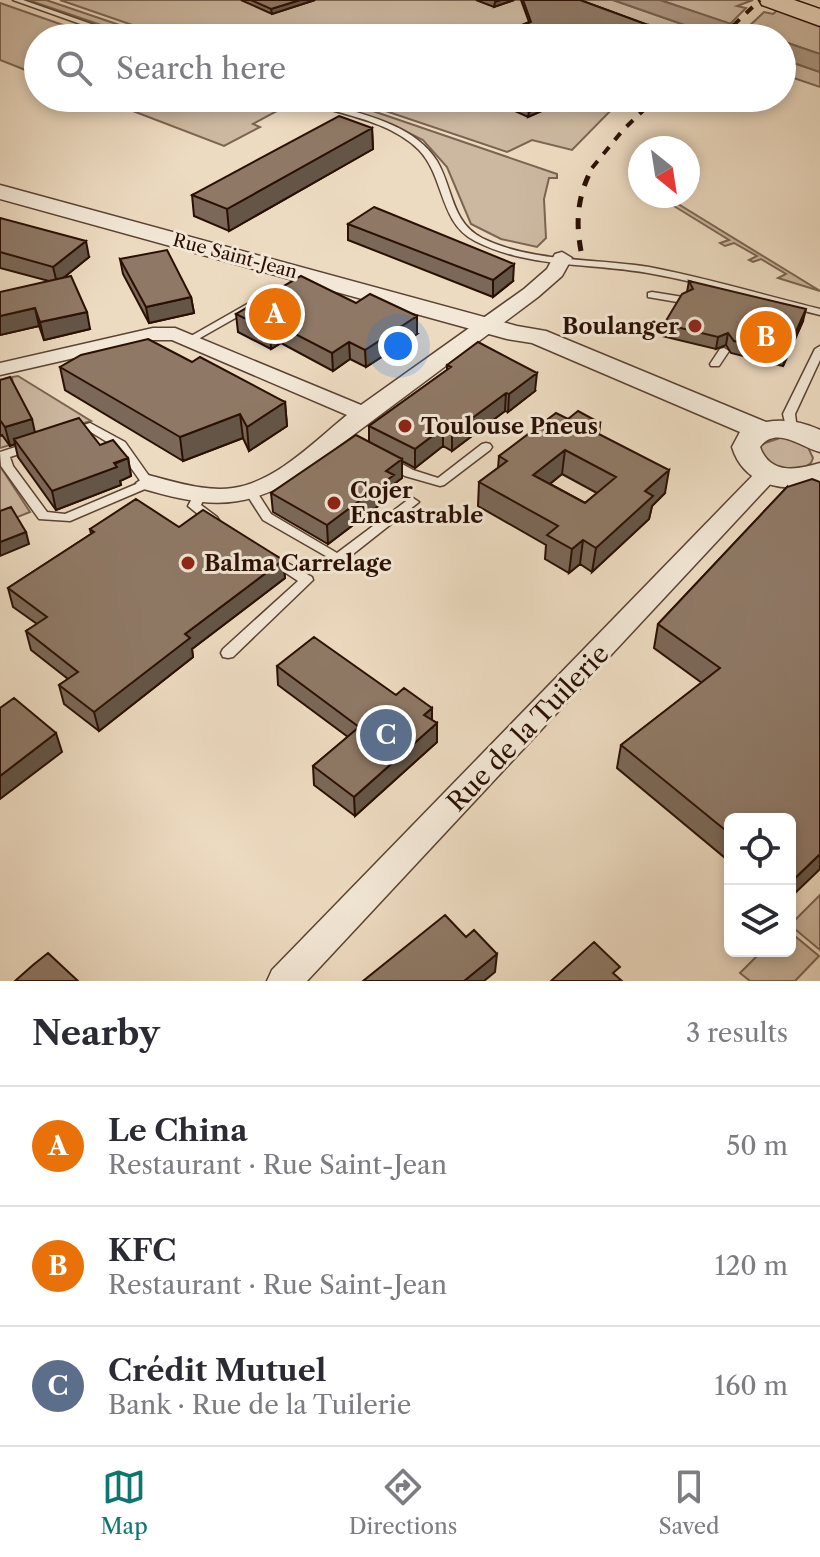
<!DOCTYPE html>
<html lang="en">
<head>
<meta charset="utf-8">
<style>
  :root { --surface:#fff; --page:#f7f7f7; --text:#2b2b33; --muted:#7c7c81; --line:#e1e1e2; --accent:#0f766e }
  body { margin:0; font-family:"Libre Caslon Text",serif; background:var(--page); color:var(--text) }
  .controls { position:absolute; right:24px; bottom:24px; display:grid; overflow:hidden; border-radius:12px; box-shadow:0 4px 12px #0003 }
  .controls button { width:72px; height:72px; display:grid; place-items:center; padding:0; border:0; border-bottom:2px solid var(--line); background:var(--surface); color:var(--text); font:40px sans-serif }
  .compass { position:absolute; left:628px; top:136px; width:72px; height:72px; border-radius:50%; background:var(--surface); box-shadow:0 4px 12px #0003; rotate:150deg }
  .you { position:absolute; left:398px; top:346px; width:28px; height:28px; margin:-20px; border:6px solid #fff; border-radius:50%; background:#1a73e8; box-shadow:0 0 0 12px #1a73e833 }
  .badge { display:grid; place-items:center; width:52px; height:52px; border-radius:50%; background:var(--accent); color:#fff; font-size:26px; font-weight:700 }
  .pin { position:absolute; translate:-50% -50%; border:4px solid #fff; box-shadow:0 2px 8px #0006 }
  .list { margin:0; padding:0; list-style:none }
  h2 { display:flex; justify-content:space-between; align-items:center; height:104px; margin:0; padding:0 32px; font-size:34px }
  h2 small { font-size:26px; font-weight:400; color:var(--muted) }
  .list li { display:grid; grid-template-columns:52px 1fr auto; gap:24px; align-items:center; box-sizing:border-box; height:120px; padding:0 32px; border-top:2px solid var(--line) }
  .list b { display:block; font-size:30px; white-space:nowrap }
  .list p { margin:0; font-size:26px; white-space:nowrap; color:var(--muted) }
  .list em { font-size:26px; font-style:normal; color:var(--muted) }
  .icon { flex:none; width:44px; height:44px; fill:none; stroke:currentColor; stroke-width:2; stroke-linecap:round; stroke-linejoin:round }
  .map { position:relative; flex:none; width:820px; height:981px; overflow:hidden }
  .search { position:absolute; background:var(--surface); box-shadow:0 4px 12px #0003; left:24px; right:24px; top:24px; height:88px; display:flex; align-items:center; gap:20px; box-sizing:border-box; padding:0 28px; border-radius:44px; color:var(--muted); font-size:30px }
  .sheet { height:464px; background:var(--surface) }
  nav { display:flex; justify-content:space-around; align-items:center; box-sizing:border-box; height:112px; border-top:2px solid var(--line); background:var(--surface); font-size:22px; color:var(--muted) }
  nav a { display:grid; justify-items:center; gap:4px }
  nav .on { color:var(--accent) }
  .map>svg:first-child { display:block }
  .green { fill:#ccb8a1; stroke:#7b6452; stroke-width:2 }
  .water { fill:#ab9681; stroke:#77604f; stroke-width:2 }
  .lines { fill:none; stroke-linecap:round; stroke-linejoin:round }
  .service-casing { stroke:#5b4233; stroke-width:3 }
  .minor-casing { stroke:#5b4233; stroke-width:3 }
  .tertiary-casing { stroke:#5b4233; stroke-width:3 }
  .motorway-casing { stroke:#2a0f04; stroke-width:3 }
  .service { fill:#f3e8d7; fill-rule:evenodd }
  .minor { fill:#f3e8d7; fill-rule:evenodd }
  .tertiary { fill:#f3e8d7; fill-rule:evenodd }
  .motorway { fill:#eddbc1; fill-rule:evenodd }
  .rail-far1 { stroke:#2a0f04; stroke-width:4; stroke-dasharray:9 9; stroke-linecap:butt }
  .rail { stroke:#2a0f04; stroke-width:5; stroke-dasharray:11 11; stroke-linecap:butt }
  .wall { fill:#7b6858; stroke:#2a0f04; stroke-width:2; fill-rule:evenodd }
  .shaded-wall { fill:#645547; stroke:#2a0f04; stroke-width:2 }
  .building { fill:#8f7966; stroke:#2a0f04; stroke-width:2; fill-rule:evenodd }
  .poi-dot { fill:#8f2418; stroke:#f3e8d7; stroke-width:3 }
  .labels { text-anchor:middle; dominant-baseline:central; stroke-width:6; stroke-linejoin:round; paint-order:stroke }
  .far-street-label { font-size:18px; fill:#2a0f04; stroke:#f3e8d7 }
  .poi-label { font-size:22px; font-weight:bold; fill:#2a0f04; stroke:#f3e8d7; text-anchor:start }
  .near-street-label { font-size:26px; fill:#2a0f04; stroke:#f3e8d7 }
</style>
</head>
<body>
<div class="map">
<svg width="820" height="981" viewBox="0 0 820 981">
  <rect width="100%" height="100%" fill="#eddbc1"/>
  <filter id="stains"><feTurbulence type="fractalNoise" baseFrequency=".0025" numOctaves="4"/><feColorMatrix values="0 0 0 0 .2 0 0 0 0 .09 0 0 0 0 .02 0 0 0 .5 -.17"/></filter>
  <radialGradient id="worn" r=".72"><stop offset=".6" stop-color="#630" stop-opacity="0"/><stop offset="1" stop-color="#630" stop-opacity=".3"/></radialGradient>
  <path class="green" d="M28 0H46L158 38H139Z
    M60 0H613L716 36 170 38Z
    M660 0H753L737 6 746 8 730 24Z
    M0 3 100 38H38V75L0 60Z
    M781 7 820 22V54L782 41V38L746 29 764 12 773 14Z
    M782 59 820 72V87L782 74Z
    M99 98H272L290 104 253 124 260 127 224 146Z
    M314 98H335L557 174V178H549L544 199 546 238 537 247 501 239 471 224 447 167 423 140 397 127Z
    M347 98H623L572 150 532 140 507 152Z
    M658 196H665L820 291 778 278 786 274 761 259 753 262 749 260 757 256 734 243 725 246 720 243 729 240 669 203 660 206 657 204 664 200Z
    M18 376 91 421 0 448V436L30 427 14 395 12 377Z
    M783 437 808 447 813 458 811 463C793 477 768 468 760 449L762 444Z
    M0 466 30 512 0 524Z
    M820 895V950L790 925Z
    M790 932 819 956 795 981H750L740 973 762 951H790Z"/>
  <path class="water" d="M613 0H660L773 38H722Z
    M782 41 820 54V72L782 59Z"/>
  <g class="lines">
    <g class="service-casing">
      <path id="service" d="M13 0H23L131 38H120Z
        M297 98C312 98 324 103 338 107 374 117 416 128 437 161 453 188 451 222 482 238 533 263 594 258 649 267 707 278 763 295 820 309V315C763 301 706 283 648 273 592 263 527 268 475 241 439 223 445 177 419 150 396 127 361 118 331 110 320 106 307 104 297 98Z
        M652 292 683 297 688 300 683 303 648 297V293Z
        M249 303 254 306 253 308 193 342H185L184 340Z
        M820 346V360L795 414 797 429 795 431H787L783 414 815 349Z
        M724 348 729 351 719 366H711L710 364 720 349Z
        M90 423 125 442 154 483 152 486 70 521 39 519 1 466 0 452ZM89 431 117 448 141 482 65 514 47 512 13 466 10 457Z
        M486 443 490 444 492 447 490 450 444 485 440 486 405 476 383 462 385 459H393L413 470 438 478 482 444Z
        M251 488 255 489 271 514 337 553 409 499 413 498 419 502 343 562 338 563 263 520 245 492Z
        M200 490 206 494 201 505 217 517 219 520 217 523H209L188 506 196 491Z
        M272 554 312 577 313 580 233 657 228 658 223 657 221 653 223 649 298 581 268 561 266 558 268 555Z"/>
    </g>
    <g class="minor-casing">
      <path id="minor" d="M562 252 572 258 562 276 538 297 293 480C236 513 200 505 140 488L136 483 148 475C175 482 205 492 233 488 276 482 315 441 347 415L172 340H153L0 375V363L153 328H175L361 405 524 289 547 269 555 254Z
        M768 465 780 473 776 478 307 981H267L272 970 760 468Z"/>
    </g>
    <g class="tertiary-casing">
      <path id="tertiary" d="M0 185 517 326 546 331 766 422C785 419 803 422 820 430V452C801 447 776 425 760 447 770 475 797 470 820 463V484C784 493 744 486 732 447L740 432 532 343 507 339 0 199Z"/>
    </g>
    <g class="motorway-casing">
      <path id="motorway" d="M759 0H794L820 9V26L762 5Z"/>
    </g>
    <use href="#service" class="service"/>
    <use href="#minor" class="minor"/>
    <use href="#tertiary" class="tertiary"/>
    <use href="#motorway" class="motorway"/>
    <path class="rail-far1" d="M720 38 760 0
      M592 168 623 130 656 98"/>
    <path class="rail" d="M581 251C575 219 578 195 593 166"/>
  </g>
  <path class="wall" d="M241 0H315L272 14Z
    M476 0H514L494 7Z
    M521 0H580L648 25V30L627 38H490L529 22Z
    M486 98H571L528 117Z
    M372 128 373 149 229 231 194 216 192 195Z
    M0 218 89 257 63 278 90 329 44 340 39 326 0 335 49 281 0 268Z
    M348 224 513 281 493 297 348 240Z
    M120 259 191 297 194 313 149 323 123 274Z
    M689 281 803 321 783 366 731 353 726 345 716 349 662 336 664 324 687 292Z
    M236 314 417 334 366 367 350 359 333 371 281 343 271 349 238 332Z
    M192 362 285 402 287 426 249 451 243 438 183 461 65 390 60 367Z
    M447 365 535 391 508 412 505 411 452 451 443 446 415 468 402 461V478L394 484V494L328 544 273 512 271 493 369 442V426L447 370Z
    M0 380 35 432 100 445 128 458 131 476 120 481 121 485 56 510 18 457 15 444 10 446 2 435 0 436Z
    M568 419 600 423 599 434 665 493 652 506 649 519 592 572 580 564 569 573 545 559 546 545 478 506 479 482 498 468 499 456ZM562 474 597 493 585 503 550 484Z
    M787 487 790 819H730V862L617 768 621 745 702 683 654 648 658 624Z
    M179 527 283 560 285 578 192 649 193 657 99 731 64 704 59 685 68 679 31 650 26 631 37 624 13 607 8 588 91 534 90 529Z
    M277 666 396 695 432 708V720L437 723V742L355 816 314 785 313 766 348 737 278 685Z"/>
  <path class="shaded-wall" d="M300 0H315L272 14 271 9Z
    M501 0H514L494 7 495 2Z
    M648 25V30L627 38 620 36Z
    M559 98H571L528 117 529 112Z
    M372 128 373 149 229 231 227 209Z
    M86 241 89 257 57 283 53 267Z
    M514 264 513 281 493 297V280Z
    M191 297 194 313 149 323 146 307Z
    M35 308 39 326 0 335V316Z
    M806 309 803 321 783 366 786 354Z
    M87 312 90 329 44 340 40 322Z
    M417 316V334L366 367 365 350Z
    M280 326 281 343 271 349 270 331Z
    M728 333 726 345 716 349 718 337Z
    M349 342 350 359 333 371 332 353Z
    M537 373 535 391 508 412 509 394Z
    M506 393 505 411 452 451V433Z
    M285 402 287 426 249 451 247 427Z
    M240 414 243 438 183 461 180 437Z
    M32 419 36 437 14 439 15 444 10 446 5 427Z
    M600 423 597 446 591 430Z
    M443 428V446L415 468V449Z
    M565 450 562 474 531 499 533 475Z
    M128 458 131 476 120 481 121 485 56 510 52 491Z
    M402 459V478L394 484V494L328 544 327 525 386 471Z
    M669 470 665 493 652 506 649 519 592 572 596 548 645 491Z
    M26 532 29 544 0 556V542Z
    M583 540 580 564 569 573 572 549Z
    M283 560 285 578 192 649 193 657 99 731 94 712 185 634Z
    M432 708V726L424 715Z
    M437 723V742L355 816 354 797Z
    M56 733 62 752 0 799V776Z
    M820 854V869L790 898V883Z
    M497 954 495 972 484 981H464Z"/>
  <path class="building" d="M251 0H300L271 9Z
    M523 0H580L648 25 620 36 625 38H490L531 22Z
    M498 98H559L529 112Z
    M339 116 372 128 227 209 192 195Z
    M374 207 514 264 493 280 348 224Z
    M0 218 86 241 53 267 0 252Z
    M167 250 191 297 146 307 120 259Z
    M71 276 87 312 40 322 35 308 0 316V292Z
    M301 276 356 303 370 294 417 316 365 350 349 342 332 353 280 326 270 331 236 314Z
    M689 281 806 309 786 354 734 341 728 333 718 337 664 324 682 294 693 289Z
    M148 339 192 362 200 357 285 402 247 427 240 414 180 437 60 367 81 355Z
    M478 342 537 373 509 394 506 393 452 433 443 428 415 449 369 426 451 367 447 365Z
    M10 377 32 419 5 427 0 420V380Z
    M578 411 600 423 591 430 669 470 645 491 653 496 596 548 583 540 572 549 547 535 558 526 479 482 507 461 499 456 556 413 568 419ZM565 450 616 477 585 503 533 475Z
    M79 418 100 445 113 440 128 458 114 463 117 467 52 491 14 439Z
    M356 435 402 459 386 471 394 475 327 525 271 493Z
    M812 479 820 482V854L790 883V819H730V834L621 745 720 668 658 624 787 487Z
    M136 499 179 527 203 510 283 560 185 634 190 638 94 712 59 685 78 672 26 631 47 617 8 588 94 532 90 529Z
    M11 507 26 532 0 542V511Z
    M314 637 396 695 404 688 432 708 424 715 437 723 354 797 313 766 359 727 277 666Z
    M14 698 56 733 0 776V708Z
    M445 915 466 937 474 930 497 954 464 981H363Z
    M594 942 620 967 613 973 622 981H551Z
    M48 953 78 981H15L33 965Z"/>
  <g class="poi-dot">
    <circle cx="695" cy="326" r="8"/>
    <circle cx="405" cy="426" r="8"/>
    <circle cx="334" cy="503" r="8"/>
    <circle cx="188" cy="563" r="8"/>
  </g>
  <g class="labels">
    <g class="far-street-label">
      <text transform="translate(235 256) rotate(15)">Rue Saint-Jean</text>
    </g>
    <g class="poi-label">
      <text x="679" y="326" text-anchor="end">Boulanger</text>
      <text x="421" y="426">Toulouse Pneus</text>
      <text x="350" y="490">Cojer<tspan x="350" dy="25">Encastrable</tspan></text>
      <text x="204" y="563">Balma Carrelage</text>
    </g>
    <g class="near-street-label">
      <text transform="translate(528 728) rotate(-46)">Rue de la Tuilerie</text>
    </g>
  </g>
  <rect width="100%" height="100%" filter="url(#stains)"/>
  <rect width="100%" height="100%" fill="url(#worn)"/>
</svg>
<div class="controls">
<button><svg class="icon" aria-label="locate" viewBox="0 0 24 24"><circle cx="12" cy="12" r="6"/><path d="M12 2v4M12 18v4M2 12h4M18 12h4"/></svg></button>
<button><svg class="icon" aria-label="layers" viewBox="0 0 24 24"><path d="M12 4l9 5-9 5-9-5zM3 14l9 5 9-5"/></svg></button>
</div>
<svg class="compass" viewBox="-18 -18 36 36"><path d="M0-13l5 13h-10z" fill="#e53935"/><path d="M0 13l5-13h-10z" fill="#7c7c81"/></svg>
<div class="you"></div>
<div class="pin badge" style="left:275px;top:314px;background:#e8710a">A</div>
<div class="pin badge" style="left:766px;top:337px;background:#e8710a">B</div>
<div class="pin badge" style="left:386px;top:735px;background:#5c6f8a">C</div>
<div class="search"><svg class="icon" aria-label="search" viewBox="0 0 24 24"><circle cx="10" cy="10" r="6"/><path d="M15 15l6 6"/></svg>Search here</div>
</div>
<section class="sheet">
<h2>Nearby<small>3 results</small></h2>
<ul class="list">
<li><span class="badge" style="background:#e8710a">A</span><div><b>Le China</b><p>Restaurant · Rue Saint-Jean</p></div><em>50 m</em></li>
<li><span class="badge" style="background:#e8710a">B</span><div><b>KFC</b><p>Restaurant · Rue Saint-Jean</p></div><em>120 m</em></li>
<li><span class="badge" style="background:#5c6f8a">C</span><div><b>Crédit Mutuel</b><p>Bank · Rue de la Tuilerie</p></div><em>160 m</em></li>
</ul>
</section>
<nav>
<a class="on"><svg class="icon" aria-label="map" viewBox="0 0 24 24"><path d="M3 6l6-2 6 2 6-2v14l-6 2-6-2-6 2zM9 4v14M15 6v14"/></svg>Map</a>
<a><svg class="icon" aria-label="directions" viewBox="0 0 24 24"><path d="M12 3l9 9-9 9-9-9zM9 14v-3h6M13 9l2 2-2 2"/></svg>Directions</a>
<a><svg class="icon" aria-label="saved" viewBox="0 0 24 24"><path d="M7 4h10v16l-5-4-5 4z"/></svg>Saved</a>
</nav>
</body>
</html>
